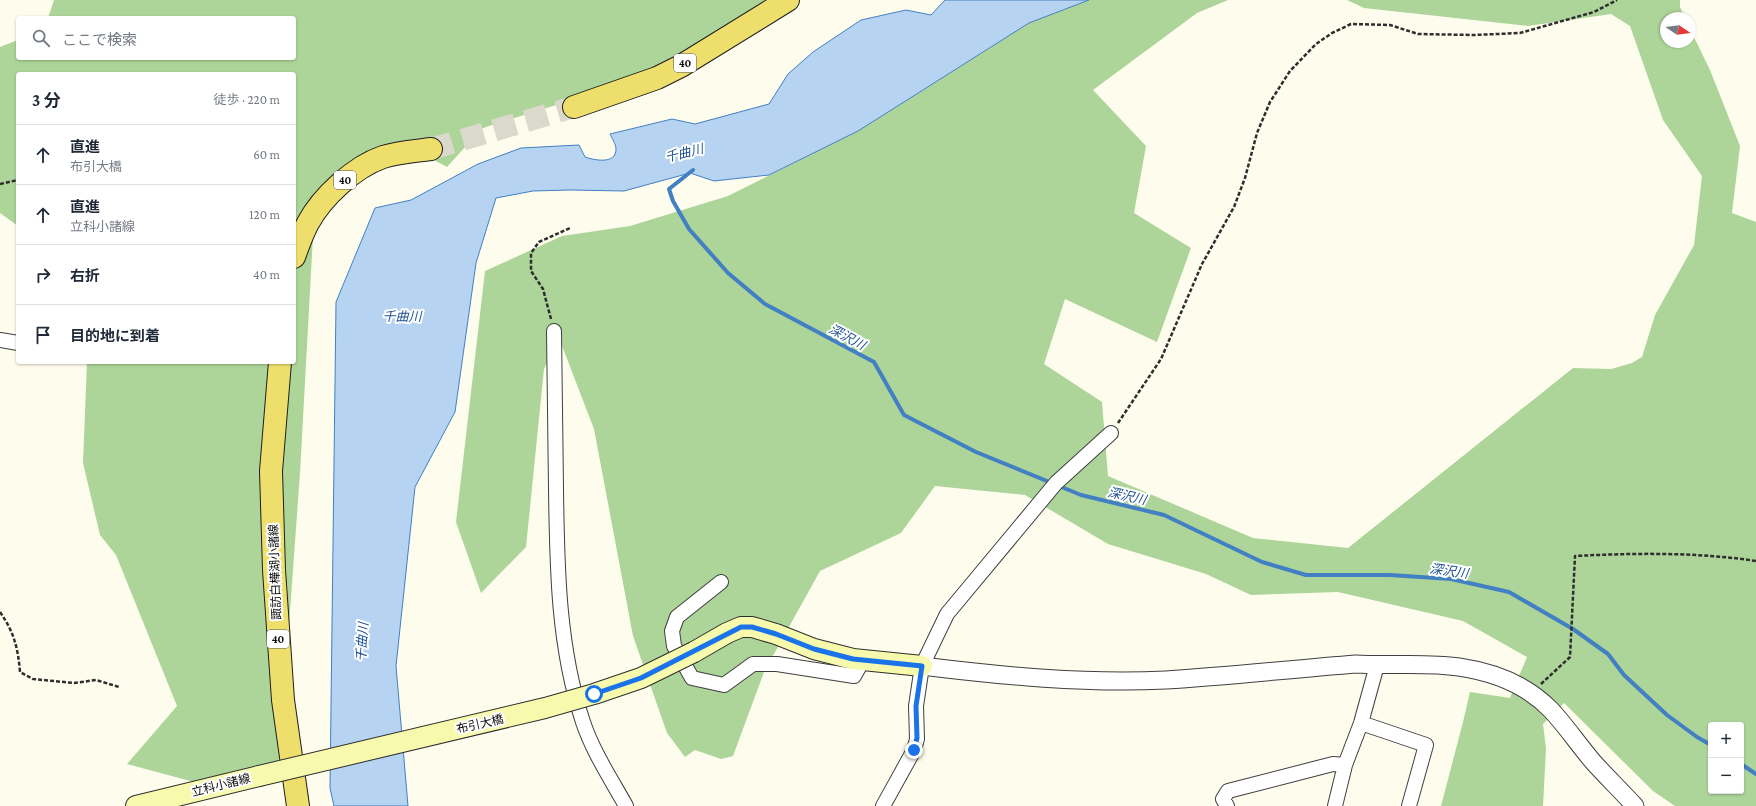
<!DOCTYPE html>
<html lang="ja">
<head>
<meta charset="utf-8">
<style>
  :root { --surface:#fff; --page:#f2f2f3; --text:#1f2937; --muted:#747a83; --line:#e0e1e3 }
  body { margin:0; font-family:"Crimson Pro","Noto Sans JP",serif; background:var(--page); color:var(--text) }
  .controls { position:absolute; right:12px; bottom:12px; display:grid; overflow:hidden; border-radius:4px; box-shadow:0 1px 3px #0004 }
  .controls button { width:36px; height:36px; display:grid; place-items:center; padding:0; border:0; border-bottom:1px solid var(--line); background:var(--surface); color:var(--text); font:20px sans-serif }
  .compass { position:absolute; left:1660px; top:12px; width:36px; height:36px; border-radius:50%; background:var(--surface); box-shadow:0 1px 3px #0004; rotate:103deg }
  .stop { position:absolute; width:12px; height:12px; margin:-9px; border:3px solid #1a73e8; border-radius:50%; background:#fff }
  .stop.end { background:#1a73e8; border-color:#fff; box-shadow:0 1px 4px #0008 }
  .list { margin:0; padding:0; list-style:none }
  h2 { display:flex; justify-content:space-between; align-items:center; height:52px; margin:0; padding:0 16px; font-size:17px }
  h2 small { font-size:13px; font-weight:400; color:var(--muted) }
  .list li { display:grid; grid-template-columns:26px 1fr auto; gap:12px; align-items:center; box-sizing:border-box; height:60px; padding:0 16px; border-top:1px solid var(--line) }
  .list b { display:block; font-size:15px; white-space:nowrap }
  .list p { margin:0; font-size:13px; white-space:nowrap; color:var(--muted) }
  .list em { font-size:13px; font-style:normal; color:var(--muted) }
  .icon { flex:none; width:22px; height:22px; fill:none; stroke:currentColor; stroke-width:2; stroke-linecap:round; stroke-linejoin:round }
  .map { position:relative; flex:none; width:1756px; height:806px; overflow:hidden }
  .search { position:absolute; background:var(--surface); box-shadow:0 1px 3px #0004; left:16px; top:16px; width:280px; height:44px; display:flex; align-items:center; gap:10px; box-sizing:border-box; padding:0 14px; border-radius:4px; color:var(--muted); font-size:15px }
  .panel { position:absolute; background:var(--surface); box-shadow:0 1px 3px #0004; left:16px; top:72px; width:280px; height:292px; border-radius:4px }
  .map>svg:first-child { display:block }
  .forest { fill:#add59a; fill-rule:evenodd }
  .water { fill:#b6d3f1; stroke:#427fc3 }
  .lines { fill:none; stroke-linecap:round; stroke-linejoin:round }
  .stream { stroke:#427fc3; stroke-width:4 }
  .primary-tunnel { stroke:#dad9cb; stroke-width:22; stroke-dasharray:22 11; stroke-linecap:butt }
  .minor-casing { stroke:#3f3f3f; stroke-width:16 }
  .tertiary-casing { stroke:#3f3f3f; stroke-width:19 }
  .secondary-casing { stroke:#2e2e2e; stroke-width:22 }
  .primary-casing { stroke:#1d1d1d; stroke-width:24 }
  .path { stroke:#2e2e2e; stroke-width:2.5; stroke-dasharray:4 2; stroke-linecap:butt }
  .minor { stroke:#fff; stroke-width:14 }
  .tertiary { stroke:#fff; stroke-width:17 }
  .secondary { stroke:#f7f9ad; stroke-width:20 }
  .primary { stroke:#eedf6d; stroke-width:22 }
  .secondary-bridge-casing { stroke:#2e2e2e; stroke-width:22; stroke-linecap:butt }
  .secondary-bridge { stroke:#f7f9ad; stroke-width:20 }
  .route { stroke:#1a73e8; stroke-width:5 }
  .labels { text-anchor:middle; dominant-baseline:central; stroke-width:4; stroke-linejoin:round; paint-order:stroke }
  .shield { fill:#fff; stroke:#555; stroke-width:1 }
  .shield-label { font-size:11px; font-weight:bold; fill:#0c0c0c }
  .street-label { font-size:12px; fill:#0c0c0c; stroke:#fff }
  .water-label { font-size:13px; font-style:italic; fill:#1f5295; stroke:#fff }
</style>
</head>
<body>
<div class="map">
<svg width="1756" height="806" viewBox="0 0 1756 806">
  <rect width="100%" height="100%" fill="#fefded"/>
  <path class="forest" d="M54 0H775L679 60 585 96 489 126 462 136 465 147 447 167 430 158 429 147 315 200 300 473 279 763 194 782 127 764 177 706 116 555 100 535 83 463 87 362H294V74H18V226L0 213V47L18 40V58H294V18H48Z
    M1089 0H1228L1197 13 1093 90 1146 146 1134 213 1191 248 1157 342 1065 299 1044 364 1102 402 1108 476 1253 538 1348 548 1573 368 1611 369 1632 363 1642 357 1655 315 1694 245 1702 176 1663 120 1630 26 1611 14 1528 26 1364 8 1347 0H1680V7L1685 18H1666V42H1690V29L1710 70 1740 146 1732 213 1756 222V806H1675L1653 791 1564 703 1543 724 1546 749 1543 806H1441L1463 722 1470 692 1510 698 1527 657 1463 621 1338 592 1251 595 1206 574 1108 544 1025 495 935 486 901 533 820 571 764 672 733 756 721 759 695 750 685 757 667 733 633 636 594 429 559 338 544 369 526 547 481 593 456 522 485 271 562 236 630 226 728 196 858 131 1029 23ZM1711 725H1741V791H1711Z"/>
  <path class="water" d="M945 0H1089L1029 23 858 131 769 175 714 181 690 173 624 191 570 190 533 191 496 198 476 263 455 412 415 487 396 666 408 806H334L330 788 336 302 375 208 411 200 478 164 521 148 579 145 585 157C594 160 616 165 616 149 616 145 612 138 610 134L672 119 695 124 769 104 788 74 813 52 861 20 906 10 931 15Z"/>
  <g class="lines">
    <path class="stream" d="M693 170 669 189 673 201 689 229 728 273 765 304 874 362 904 415 976 452 1081 495 1164 515 1262 562 1306 575H1390L1451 579 1509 592 1573 629 1608 654 1624 675 1667 715 1697 737 1711 745
      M1741 764 1756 774"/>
    <path class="primary-tunnel" d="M431 149 574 107"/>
    <g class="minor-casing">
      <path id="minor" d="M554 331C555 383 555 436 556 489 557 567 558 647 583 722 593 752 611 779 626 806
        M0 340 18 343
        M721 582 677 617 672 631 674 646 692 678 724 685 753 664H777L854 676 863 660
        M1361 723 1426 745 1409 806
        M883 806 914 750 917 739 916 706 922 666 947 614 1056 483 1111 433
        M1227 806 1223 799 1228 791 1333 764 1345 765
        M1335 806 1345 765 1361 723 1377 665"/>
    </g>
    <g class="tertiary-casing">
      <path id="tertiary" d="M922 666C1003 676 1085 684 1166 680 1230 676 1293 669 1356 664 1391 666 1425 662 1459 667 1493 672 1527 685 1551 710 1567 727 1580 747 1595 764 1608 778 1622 792 1635 806"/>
    </g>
    <g class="secondary-casing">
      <path id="secondary" d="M694 652 727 633 741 627H752L776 634 814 649 853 659 922 666
        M136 806 259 776"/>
    </g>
    <g class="primary-casing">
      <path id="primary" d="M574 107 657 78 681 66 788 0
        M294 257C298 246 302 234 308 223 322 197 354 167 383 157 398 152 416 151 431 149
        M280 362 271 471 274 570 283 700 298 806"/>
    </g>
    <path class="path" d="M0 184 18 180
      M551 319 543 289 531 271V253L539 242 570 228
      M1118 423 1161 359 1202 264 1234 207 1245 178 1257 133 1270 102 1290 71 1316 44 1332 33 1351 24 1390 25 1418 34 1474 35 1520 33 1594 12 1617 0
      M0 612C14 632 18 648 20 672L33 679 74 683 96 680 119 687
      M1541 684 1570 657 1575 556C1635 553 1697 552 1756 561"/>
    <use href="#minor" class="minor"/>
    <use href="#tertiary" class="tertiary"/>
    <use href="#secondary" class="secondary"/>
    <use href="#primary" class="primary"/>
    <g class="secondary-bridge-casing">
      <path id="secondary-bridge" d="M259 776 545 708 594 694 641 678 694 652"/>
    </g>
    <use href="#secondary-bridge" class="secondary-bridge"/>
  </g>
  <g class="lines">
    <path class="route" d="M594 694 641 678 741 627H752L776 634 814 649 853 659 922 666 916 706 917 738 914 750"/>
  </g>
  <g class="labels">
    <g class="shield">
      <rect x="674" y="54" width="22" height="18" rx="3"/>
      <rect x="334" y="171" width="22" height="18" rx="3"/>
      <rect x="267" y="630" width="22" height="18" rx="3"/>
    </g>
    <g class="shield-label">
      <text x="685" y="63">40</text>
      <text x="345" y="180">40</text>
      <text x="278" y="639">40</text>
    </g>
    <g class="street-label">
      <text transform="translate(275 572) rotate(-92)">諏訪白樺湖小諸線</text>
      <text transform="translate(480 724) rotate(-13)">布引大橋</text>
      <text transform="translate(221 785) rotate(-14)">立科小諸線</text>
    </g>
    <g class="water-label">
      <text transform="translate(684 153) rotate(-14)">千曲川</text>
      <text x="402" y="316">千曲川</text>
      <text transform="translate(847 337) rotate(28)">深沢川</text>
      <text transform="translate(1127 496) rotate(13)">深沢川</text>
      <text transform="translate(1449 571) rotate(8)">深沢川</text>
      <text transform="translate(362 642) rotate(-86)">千曲川</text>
    </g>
  </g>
</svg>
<div class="controls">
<button>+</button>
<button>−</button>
</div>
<svg class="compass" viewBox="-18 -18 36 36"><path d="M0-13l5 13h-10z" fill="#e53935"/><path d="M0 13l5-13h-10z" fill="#747a83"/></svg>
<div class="stop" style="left:594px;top:694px"></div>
<div class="stop end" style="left:914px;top:750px"></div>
<div class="search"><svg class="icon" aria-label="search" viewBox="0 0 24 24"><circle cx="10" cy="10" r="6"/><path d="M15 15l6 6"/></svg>ここで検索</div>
<section class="panel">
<h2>3 分<small>徒歩 · 220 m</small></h2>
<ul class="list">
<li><svg class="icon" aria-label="ahead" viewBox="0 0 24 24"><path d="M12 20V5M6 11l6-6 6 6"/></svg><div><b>直進</b><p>布引大橋</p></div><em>60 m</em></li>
<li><svg class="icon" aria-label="ahead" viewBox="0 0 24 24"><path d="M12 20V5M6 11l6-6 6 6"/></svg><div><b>直進</b><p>立科小諸線</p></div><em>120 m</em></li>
<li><svg class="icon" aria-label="right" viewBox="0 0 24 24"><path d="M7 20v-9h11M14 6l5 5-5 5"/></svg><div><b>右折</b></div><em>40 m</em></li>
<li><svg class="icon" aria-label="arrive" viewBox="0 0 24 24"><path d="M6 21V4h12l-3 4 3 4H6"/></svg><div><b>目的地に到着</b></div></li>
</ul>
</section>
</div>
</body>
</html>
